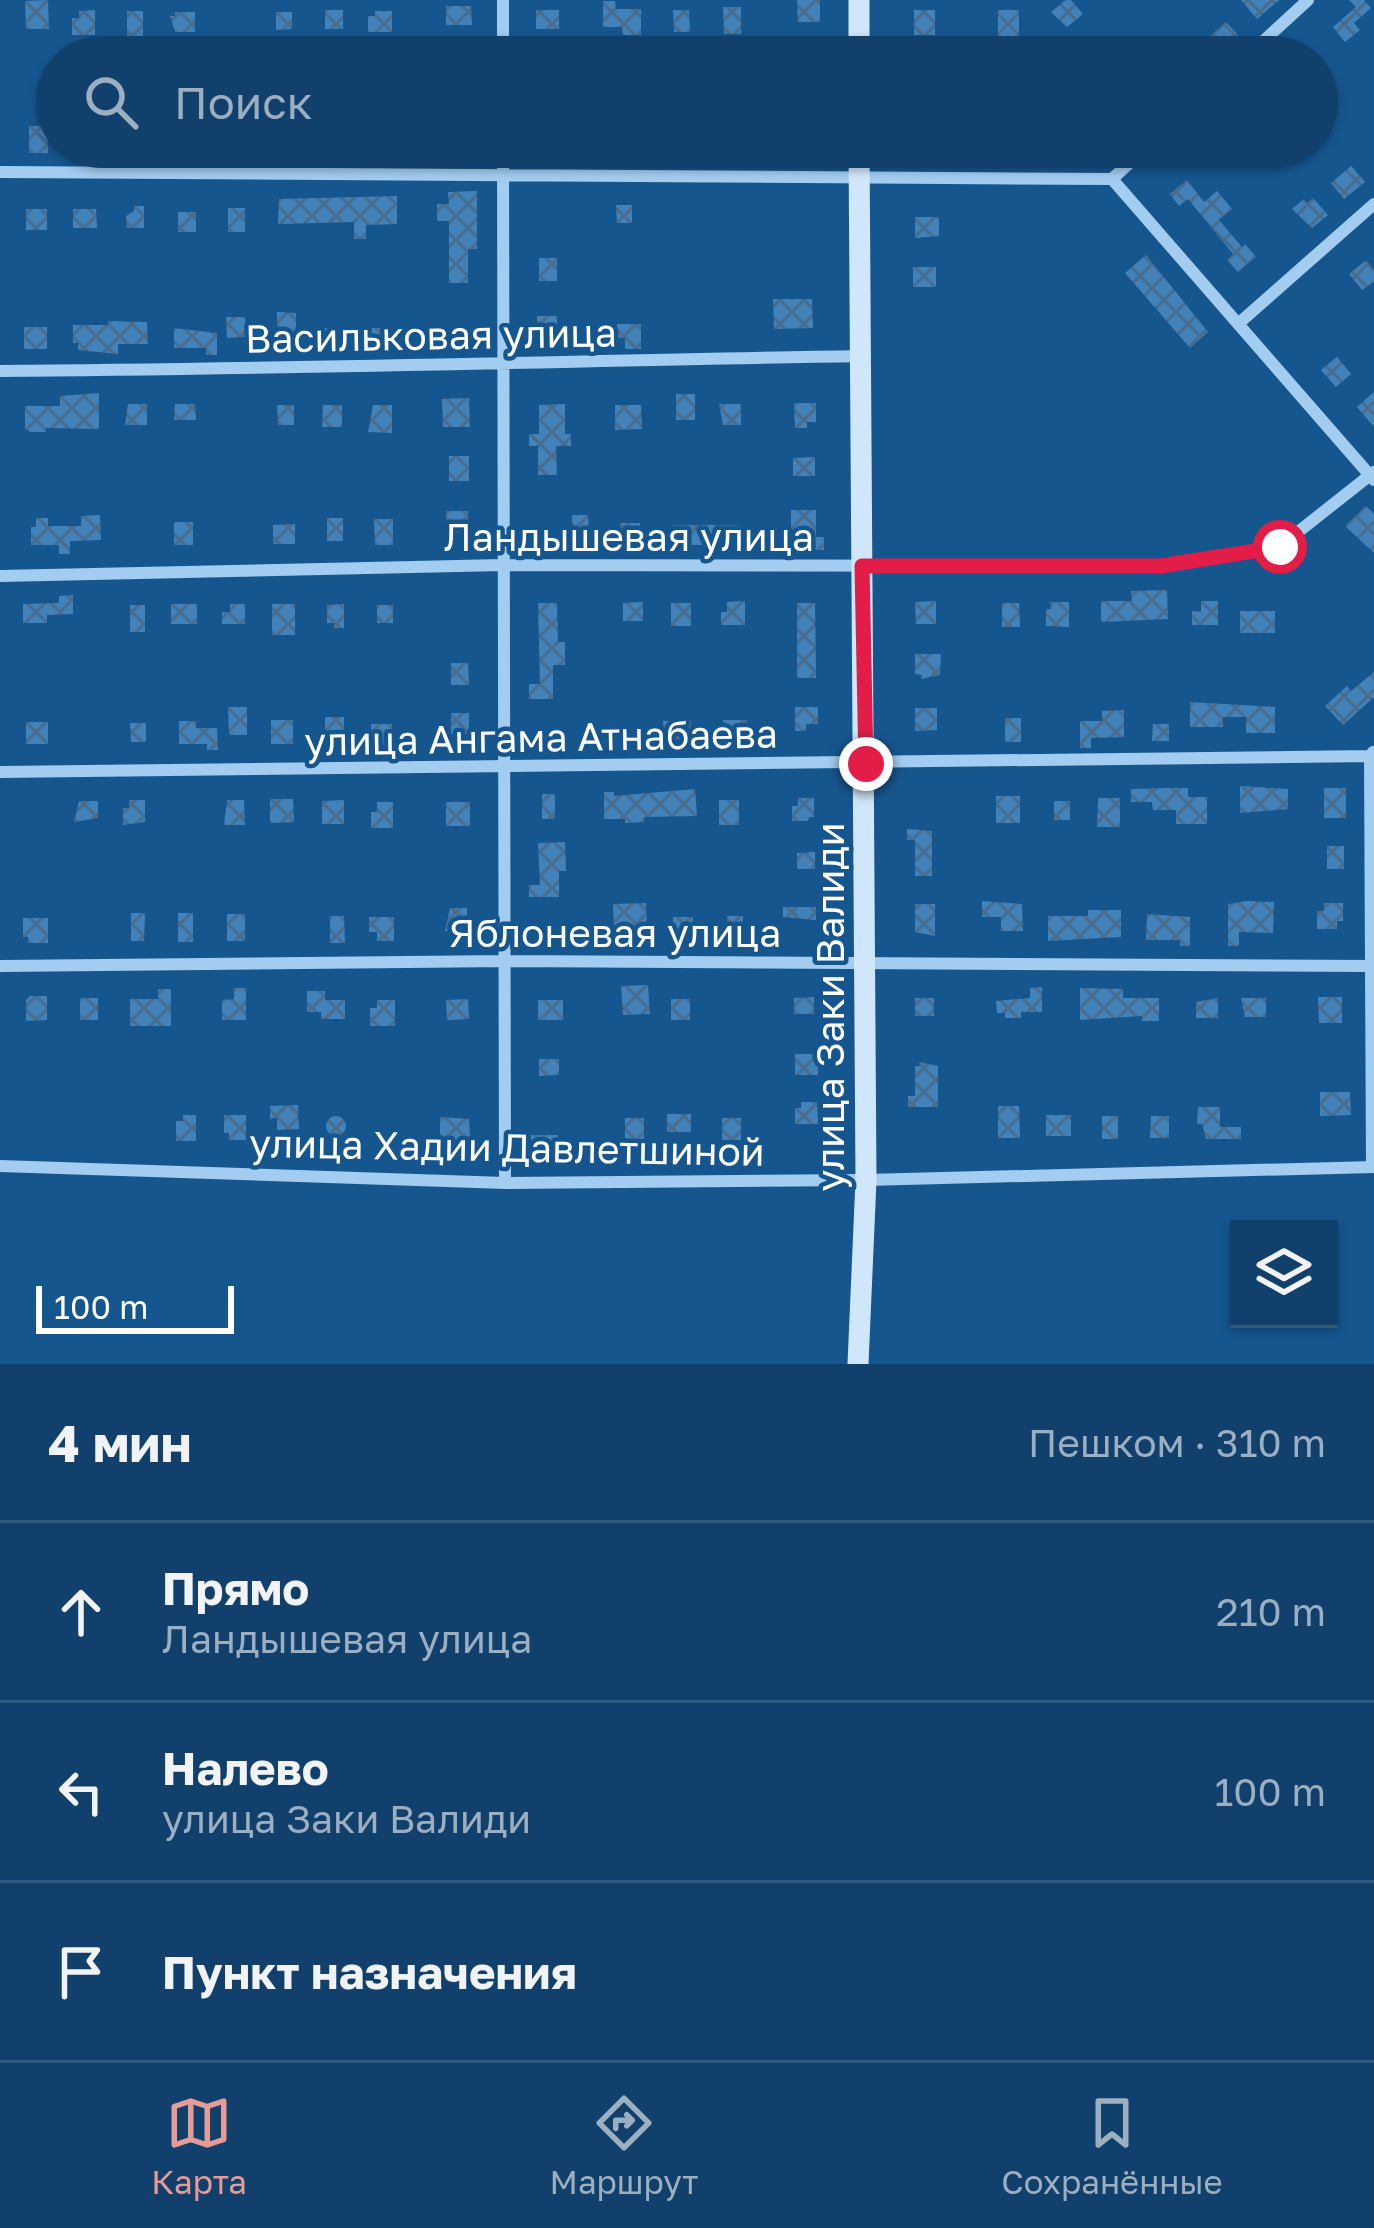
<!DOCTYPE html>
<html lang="ru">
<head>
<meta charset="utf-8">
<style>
  :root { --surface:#10406b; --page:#1e4b73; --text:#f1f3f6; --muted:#9cafc1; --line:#30597e; --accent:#e69b98 }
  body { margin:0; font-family:"Golos Text",sans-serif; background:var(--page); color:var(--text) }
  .controls { position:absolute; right:36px; bottom:36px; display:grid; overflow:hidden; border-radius:0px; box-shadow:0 3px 9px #0004 }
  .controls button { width:108px; height:108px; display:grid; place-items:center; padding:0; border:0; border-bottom:3px solid var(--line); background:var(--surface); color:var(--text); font:60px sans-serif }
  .scale { position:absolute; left:36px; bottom:30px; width:198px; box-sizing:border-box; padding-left:12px; border:6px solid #fff; border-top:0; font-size:33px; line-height:42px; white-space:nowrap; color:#fff; -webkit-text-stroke:9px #16568f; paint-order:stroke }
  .stop { position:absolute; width:36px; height:36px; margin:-27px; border:9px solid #e11d48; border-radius:50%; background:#fff }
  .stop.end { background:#e11d48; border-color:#fff; box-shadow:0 3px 12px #0008 }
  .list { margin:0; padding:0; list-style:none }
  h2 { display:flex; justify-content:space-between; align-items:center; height:156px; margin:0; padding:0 48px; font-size:51px }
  h2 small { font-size:39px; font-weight:400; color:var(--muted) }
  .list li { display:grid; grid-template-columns:78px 1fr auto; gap:36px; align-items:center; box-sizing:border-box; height:180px; padding:0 48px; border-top:3px solid var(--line) }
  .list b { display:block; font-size:45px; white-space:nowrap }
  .list p { margin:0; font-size:39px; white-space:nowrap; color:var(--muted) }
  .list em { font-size:39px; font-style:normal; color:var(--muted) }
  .icon { flex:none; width:66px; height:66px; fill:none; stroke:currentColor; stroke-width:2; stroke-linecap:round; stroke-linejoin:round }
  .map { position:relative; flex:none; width:1374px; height:1364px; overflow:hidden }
  .search { position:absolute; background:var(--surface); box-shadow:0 3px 9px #0004; left:36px; right:36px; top:36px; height:132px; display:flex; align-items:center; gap:30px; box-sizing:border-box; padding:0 42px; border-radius:66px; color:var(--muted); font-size:45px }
  .sheet { height:696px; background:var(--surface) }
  nav { display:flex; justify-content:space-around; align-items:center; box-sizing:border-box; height:168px; border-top:3px solid var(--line); background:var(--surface); font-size:33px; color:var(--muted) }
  nav a { display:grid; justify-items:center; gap:6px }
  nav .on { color:var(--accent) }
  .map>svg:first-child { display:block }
  .building { fill:url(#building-cross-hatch) }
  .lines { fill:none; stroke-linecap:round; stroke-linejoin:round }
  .street { stroke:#a2ccf0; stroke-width:12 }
  .secondary { stroke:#d0e6fb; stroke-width:21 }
  .route { stroke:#e11d48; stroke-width:15 }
  .labels { text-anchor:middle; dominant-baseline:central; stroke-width:9; stroke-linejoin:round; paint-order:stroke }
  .street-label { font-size:39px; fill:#fff; stroke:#16568f }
</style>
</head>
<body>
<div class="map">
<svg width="1374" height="1364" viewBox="0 0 1374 1364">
  <defs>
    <pattern id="building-cross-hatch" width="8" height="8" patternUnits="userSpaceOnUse" patternTransform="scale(3)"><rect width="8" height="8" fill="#4382b9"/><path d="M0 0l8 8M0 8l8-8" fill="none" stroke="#476c8d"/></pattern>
  </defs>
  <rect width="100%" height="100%" fill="#16568f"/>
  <path class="building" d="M48 0 49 29H26L25 1Z
    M797 0H820V22H798Z
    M1066 0H1071L1083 14 1067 27 1051 12Z
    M1241 0H1279L1257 19Z
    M1349 0H1364L1371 8 1354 23 1360 30 1345 42 1333 27 1356 7Z
    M603 1H615L616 9H641V35H623L622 27H603Z
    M446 6H471L472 25H446Z
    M723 7H741V34H724Z
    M95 10V35H72V18H79V11Z
    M325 10H343V29H325Z
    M536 10H559V29H536Z
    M673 10H689L690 32H674Z
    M914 10H935V35H914Z
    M998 10H1019V39H998Z
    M127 11H143V36H127Z
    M375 11H392V32H368V16H375Z
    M175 12H195V32H175L170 16H175Z
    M276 12H292V29L276 30Z
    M1226 22 1239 36 1223 50 1210 36Z
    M29 126H47L48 153H29Z
    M447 147 477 149V161H447Z
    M1351 166 1365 182 1344 199 1331 183Z
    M1187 180 1204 202 1217 191 1232 209 1219 220 1242 247 1245 244 1256 257 1238 272 1227 260 1233 254 1188 199 1179 206 1170 194Z
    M477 191V249H468V283H449V221H437V204H449L448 192Z
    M397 196V224L366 225V239H354V222L278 224 279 199Z
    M1313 198 1328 215 1312 228 1292 209 1304 199 1307 203Z
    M616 205H632V223H617Z
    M134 206H144V228H127L126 216 134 211Z
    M228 208H245V232H228Z
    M26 209H47V230H26Z
    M73 209H96L97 228H73Z
    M178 212H196V232H178Z
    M915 217H939V236L915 238Z
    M1146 255 1208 332 1190 348 1125 273Z
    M539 258H557V281H539Z
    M1366 260 1374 270V282L1362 290 1349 274Z
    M913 267H936V287H913Z
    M773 299H812L813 328 774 329Z
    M277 312 296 313V338L277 337Z
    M537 316H557V337H537Z
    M226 317H245L246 337 227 338Z
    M108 321 147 322 148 344H118V354L78 350V343H73V325H108Z
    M617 324H641V349H625V338H617Z
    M24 327H47V349H24Z
    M174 328 217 333V355H206V348H174Z
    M323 328H344V350H323Z
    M371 328H392V349H371Z
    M1337 357 1351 374 1336 387 1321 370Z
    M1374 392V427L1357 407Z
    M99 393V429L46 428V432H31L25 429V406H60V396Z
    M676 394H695V420H676Z
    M469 398 470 427H443L442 399Z
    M794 403H816V422H807V428H795Z
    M128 404H147V425H125Z
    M175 404H195L196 420H174Z
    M565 404V434H571V446H556L557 475H538V446H529V434H539V405Z
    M719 404H741V425H723Z
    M277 405H294V425H278Z
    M323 405H342V427H322Z
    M373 405H392V433L368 432Z
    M615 405H641L642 429 615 430Z
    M449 456H469V481H449Z
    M815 457V476H793V458Z
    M1366 506 1374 514V553L1345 526Z
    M791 510H816V537H824V550H797V530H791Z
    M446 511H468L469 533H446Z
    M100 515 101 540 70 541V554H59V545H31V527H36V518H48V526H81V516Z
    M572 515H588L589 536 573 537Z
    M327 518H343V541H327Z
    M374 519H393V545H375Z
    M174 522H193V545H174Z
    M620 523H640V545H620Z
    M295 524V544H273V525Z
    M673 525H738L739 545H717V551H705V545H673Z
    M1167 590 1168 619 1101 622V601H1132L1131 591Z
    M73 595V614L47 615V623H23V604L59 603V596Z
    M745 601V625H721V612H727V602Z
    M936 601V624H916L915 602Z
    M1201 601H1218V625H1192V611L1201 612Z
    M643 602V621H623V603Z
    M1050 602H1069V627L1046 626V609H1051Z
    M538 603H557L558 642H565V665H553V699H529V684H540Z
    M671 603H691V626H671Z
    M797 603H815L816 678H797Z
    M1002 603H1019L1020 627H1002Z
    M171 604H197V624H171Z
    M230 604H245V624H222V612H230Z
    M272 604H295V635H272Z
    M344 604V628H334V623H327V605Z
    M130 605H145V632H130Z
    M377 605H393V623H377Z
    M1240 611H1275V633H1240Z
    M915 654H941L940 675 921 679 922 675 915 674Z
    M451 663H468L469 685H451Z
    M1374 672V697L1343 725 1325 706 1347 686 1351 691Z
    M1190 702 1275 707V733H1246V717H1223V727H1190Z
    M228 707H247V735H229Z
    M795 707H818V724H806V731H795Z
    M915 708H937V730L915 731Z
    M1124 710V737L1091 738V748H1080V721H1102V711Z
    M451 713H469V734H451Z
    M325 717H344V741H325Z
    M1005 718H1021V742H1005Z
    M271 720H293V744H271Z
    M723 720H747V745H728Z
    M179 721H196V728H217L218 750H207V744H179Z
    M663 721H691V739L664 740Z
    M26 722H48V744H26Z
    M130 723H146V742H131Z
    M371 724H392V745H372Z
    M1153 724H1169V741H1152Z
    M604 725H616V750H604Z
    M1240 786 1288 789V809L1240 813Z
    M1170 788H1188V797H1207V824H1176V810H1153L1152 802H1131V789Z
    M1324 788H1346V818H1324Z
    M695 789 697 816 644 817V822L625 823V819H604V792H614V796Z
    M542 794H555V819H542Z
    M996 796H1020V823H996Z
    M798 798H814V817H809L808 821H792V806H798Z
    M1098 798H1120V827H1097Z
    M270 799H293L294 822 270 823Z
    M129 800H145V822L123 825V808H129Z
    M227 800H244L245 825H224Z
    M344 800V824H322V801Z
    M719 800H739V825H719Z
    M79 801H98V818L74 822Z
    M1054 801H1070V820H1054Z
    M377 802H393V828H371V812H377Z
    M446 802H470V826H446Z
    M907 829 932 831V876H915V840H907Z
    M565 842 566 871H559V897H529V885H540L538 843Z
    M1327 846H1344V869H1327Z
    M815 852V869H797V853Z
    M982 901 1022 904 1023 931H1001V917H982Z
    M1247 901 1274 902 1273 933 1239 932V946H1228V904Z
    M646 903 647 926 614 927 613 904Z
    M1324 903H1343V921H1337V929H1317V911H1324Z
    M915 904H935V936L915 932Z
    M783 907H816V920L783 917Z
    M450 908H467V931H445Z
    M1088 910H1121V937L1048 941V916H1088Z
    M131 913H145L144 941H131Z
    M178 913H193V942H178Z
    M227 914H245V941H227Z
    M1147 914 1190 917V946H1180V940H1146Z
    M330 916H344L345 943H330Z
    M727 916H743V944H729Z
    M369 917H394V941H377V932H369Z
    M673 917H693V939H673Z
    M23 918H48V943H28V937H23Z
    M648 985 650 1014 623 1015 621 986Z
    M1042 987V1012H1021V1018H1005V1013H997L996 1001 1030 998V988Z
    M234 988H246V1020H222V1000L234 999Z
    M1080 988 1123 989V998H1159V1021H1142V1016L1080 1020Z
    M158 989H171V1026H130V999H158Z
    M307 991H325V1000H345V1019H321V1012H307Z
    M30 996H47V1020L26 1021V1000Z
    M814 997V1014H794V998Z
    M1318 997H1342V1023H1319Z
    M80 998H98V1020H80Z
    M915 998H934V1016H915Z
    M1218 998V1018H1196V1002Z
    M1241 998H1266V1017H1245Z
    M468 999 469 1019 447 1020 446 1000Z
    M671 999H690V1020H671Z
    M377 1000H395V1026H370V1008H377Z
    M538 1000H563V1020H538Z
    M795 1054H818V1075H795Z
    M539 1059H559V1075L539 1076Z
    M919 1062 938 1066V1107H908V1096H915V1066H920Z
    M1320 1092H1350L1351 1115 1320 1116Z
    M801 1102H817L818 1124H795V1108H801Z
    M298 1105 299 1129 277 1130V1118L270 1119V1106Z
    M998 1106H1019L1020 1138H998Z
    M1198 1107H1220V1127H1241V1139H1206L1202 1124H1197Z
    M667 1114H691V1132H667Z
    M183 1115H196V1141H176V1121H183Z
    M224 1115H246V1140H229V1133H224Z
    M1046 1115H1071V1136H1046Z
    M1102 1116H1118V1139H1102Z
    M1151 1116H1169V1138H1150Z
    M326 1126a10 10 0 1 1 20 0a10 10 0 1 1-20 0Z
    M440 1117 469 1119 470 1140 440 1143Z
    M625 1118H644V1140H625Z
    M722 1118H741V1140H722Z
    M531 1135H558V1148H531Z"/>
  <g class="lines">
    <path class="street" d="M503 57V0
      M1246 57 1308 0
      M503 147 505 1183
      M0 172 1112 179 1147 147
      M1112 179 1374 480
      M1238 324 1374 204
      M0 371C287 369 574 361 861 356
      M0 576 503 565 1160 566 1279 547 1374 472
      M0 772 1370 756
      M0 966 507 961 1374 966
      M0 1166 505 1183 866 1180 1374 1167
      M1372 1167 1370 756 1373 752"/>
    <path class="secondary" d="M859 57V0
      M858 1364 866 1180 859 147"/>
  </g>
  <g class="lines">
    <path class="route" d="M866 764 862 566H1160L1280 547"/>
  </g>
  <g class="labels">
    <g class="street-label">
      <text transform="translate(431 335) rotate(-1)">Васильковая улица</text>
      <text x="629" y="536">Ландышевая улица</text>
      <text transform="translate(541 737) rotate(-1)">улица Ангама Атнабаева</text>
      <text x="615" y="932">Яблоневая улица</text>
      <text transform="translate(829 1007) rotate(-90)">улица Заки Валиди</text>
      <text transform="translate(507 1147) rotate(1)">улица Хадии Давлетшиной</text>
    </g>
  </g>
</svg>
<div class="controls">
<button><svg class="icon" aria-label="layers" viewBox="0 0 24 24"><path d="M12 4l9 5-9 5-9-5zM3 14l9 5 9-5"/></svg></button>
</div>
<div class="scale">100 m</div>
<div class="stop" style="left:1280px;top:547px"></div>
<div class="stop end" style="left:866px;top:764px"></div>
<div class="search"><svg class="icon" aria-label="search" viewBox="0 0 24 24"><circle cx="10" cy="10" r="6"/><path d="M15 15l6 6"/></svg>Поиск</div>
</div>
<section class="sheet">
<h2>4 мин<small>Пешком · 310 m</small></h2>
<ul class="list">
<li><svg class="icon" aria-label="ahead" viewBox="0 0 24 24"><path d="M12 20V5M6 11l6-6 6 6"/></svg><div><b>Прямо</b><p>Ландышевая улица</p></div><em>210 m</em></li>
<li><svg class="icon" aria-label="left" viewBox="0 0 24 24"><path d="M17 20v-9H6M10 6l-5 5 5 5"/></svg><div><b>Налево</b><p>улица Заки Валиди</p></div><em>100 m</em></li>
<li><svg class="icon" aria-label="arrive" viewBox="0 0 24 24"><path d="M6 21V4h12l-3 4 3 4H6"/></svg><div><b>Пункт назначения</b></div></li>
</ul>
</section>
<nav>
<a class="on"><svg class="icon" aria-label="map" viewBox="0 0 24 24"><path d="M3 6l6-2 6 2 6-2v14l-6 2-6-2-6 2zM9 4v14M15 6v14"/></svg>Карта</a>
<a><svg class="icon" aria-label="directions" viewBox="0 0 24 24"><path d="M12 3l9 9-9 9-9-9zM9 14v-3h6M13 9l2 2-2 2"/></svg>Маршрут</a>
<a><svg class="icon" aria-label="saved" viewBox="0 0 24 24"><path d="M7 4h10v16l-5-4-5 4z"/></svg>Сохранённые</a>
</nav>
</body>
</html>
